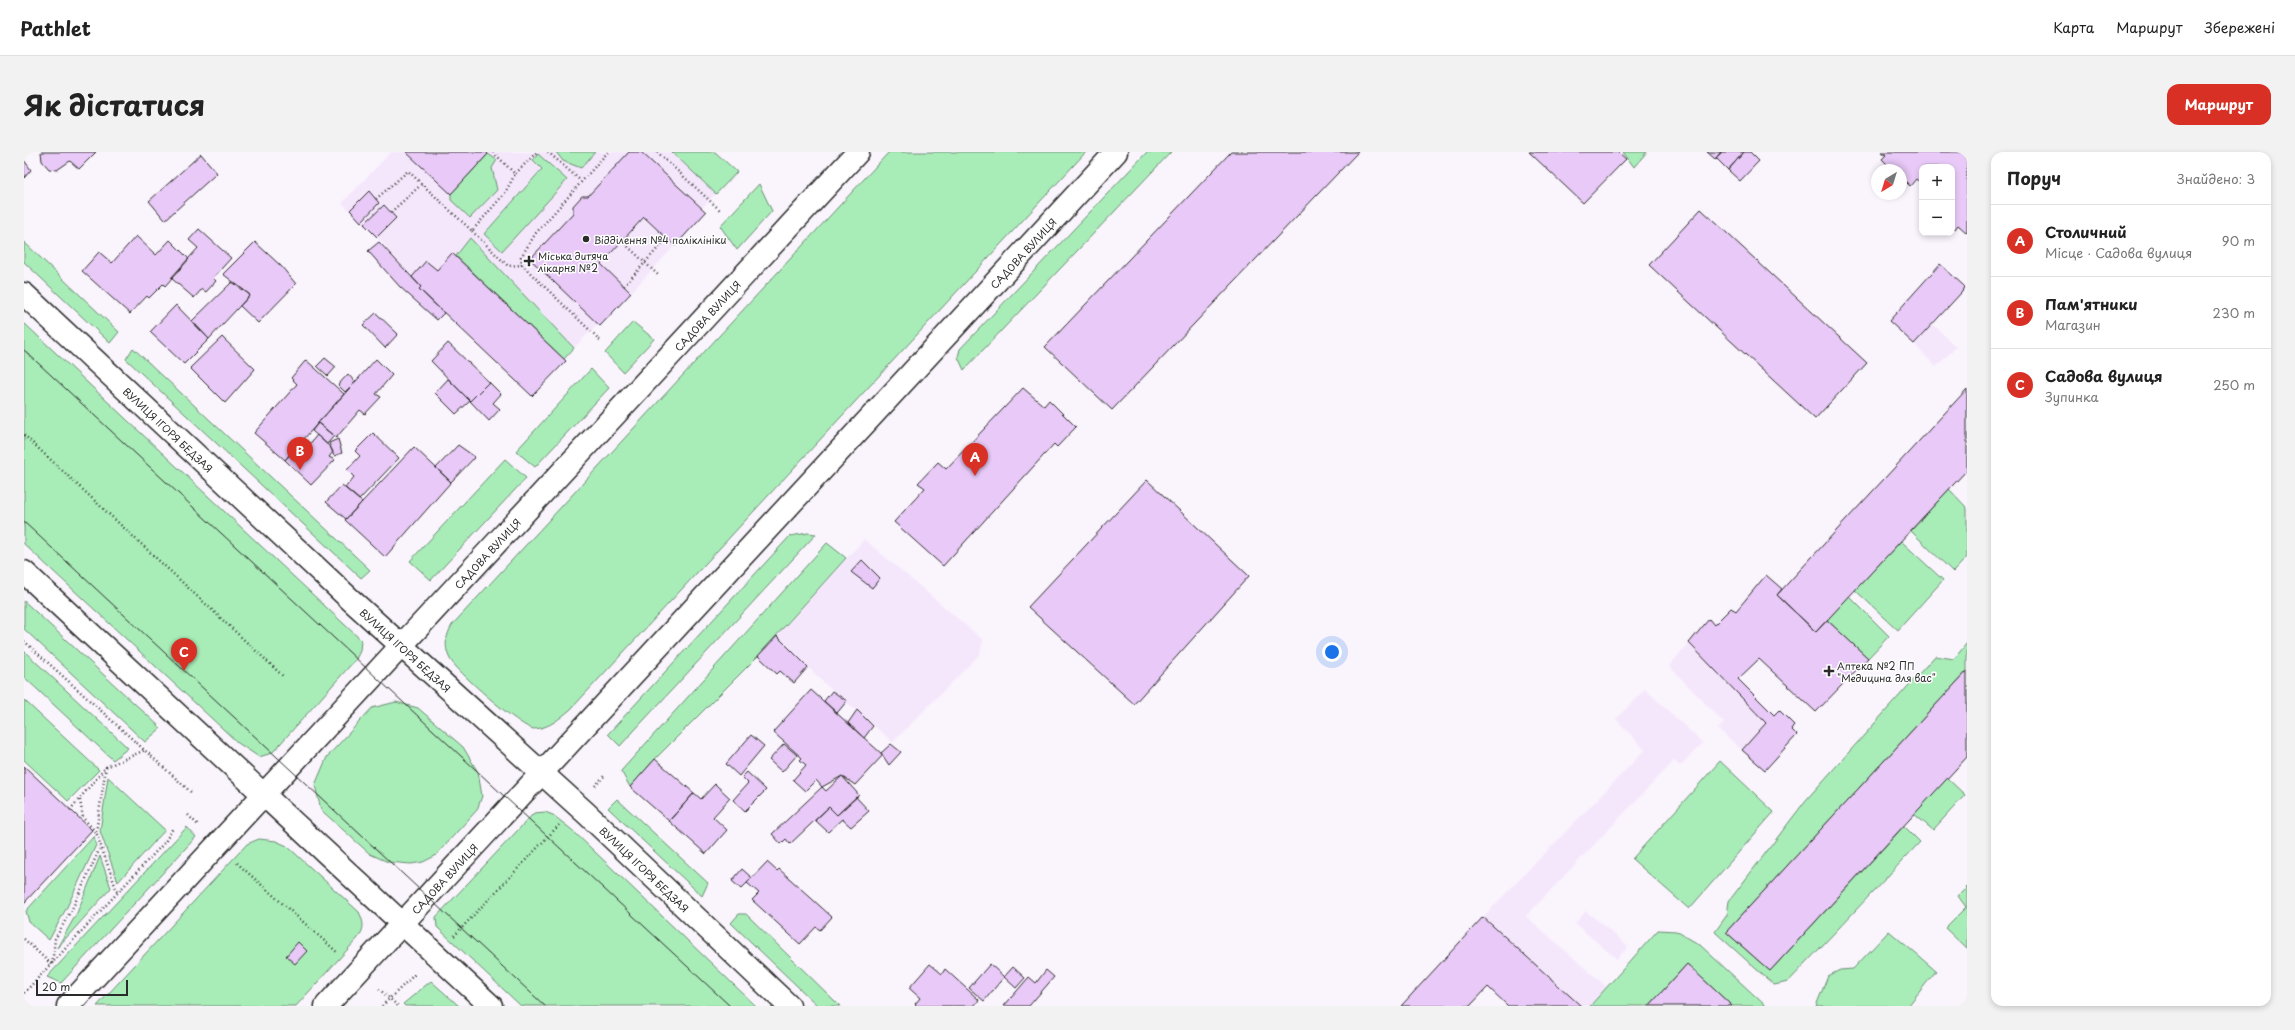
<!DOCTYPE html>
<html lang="uk">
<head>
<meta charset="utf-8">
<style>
  :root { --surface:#fff; --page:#f2f2f2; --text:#222; --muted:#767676; --line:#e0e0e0; --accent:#d93025 }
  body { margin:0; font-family:"Playpen Sans",sans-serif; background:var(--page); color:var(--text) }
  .controls { position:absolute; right:12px; top:12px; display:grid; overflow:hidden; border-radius:8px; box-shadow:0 2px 6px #0003 }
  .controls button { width:36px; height:36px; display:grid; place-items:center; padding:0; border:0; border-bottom:1px solid var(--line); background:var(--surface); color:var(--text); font:20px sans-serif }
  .compass { position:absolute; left:1847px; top:12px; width:36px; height:36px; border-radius:50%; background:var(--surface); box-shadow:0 2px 6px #0003; rotate:218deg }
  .scale { position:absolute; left:12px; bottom:10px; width:92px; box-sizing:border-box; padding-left:4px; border:2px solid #2b2b2b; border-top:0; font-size:11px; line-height:14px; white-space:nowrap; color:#2b2b2b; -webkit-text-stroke:3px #fff; paint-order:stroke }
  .you { position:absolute; left:1308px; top:500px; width:14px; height:14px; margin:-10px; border:3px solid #fff; border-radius:50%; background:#1a73e8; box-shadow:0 0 0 6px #1a73e833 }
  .badge { display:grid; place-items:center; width:26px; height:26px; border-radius:50%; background:var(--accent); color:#fff; font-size:13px; font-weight:700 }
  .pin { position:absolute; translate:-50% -33px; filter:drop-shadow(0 1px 2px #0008) }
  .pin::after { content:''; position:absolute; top:21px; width:14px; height:12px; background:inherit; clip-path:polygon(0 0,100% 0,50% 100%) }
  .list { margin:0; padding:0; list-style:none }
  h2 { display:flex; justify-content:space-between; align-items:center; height:52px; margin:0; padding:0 16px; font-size:17px }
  h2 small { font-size:13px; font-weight:400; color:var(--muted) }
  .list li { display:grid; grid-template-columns:26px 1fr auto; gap:12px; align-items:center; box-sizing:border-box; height:72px; padding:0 16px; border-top:1px solid var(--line) }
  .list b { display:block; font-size:15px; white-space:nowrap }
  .list p { margin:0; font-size:13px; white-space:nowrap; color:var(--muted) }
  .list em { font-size:13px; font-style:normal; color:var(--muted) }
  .map { position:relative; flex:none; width:1943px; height:854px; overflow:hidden; border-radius:12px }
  header { display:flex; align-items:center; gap:24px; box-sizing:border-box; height:56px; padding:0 20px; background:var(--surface); border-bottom:1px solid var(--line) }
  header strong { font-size:19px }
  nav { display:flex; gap:22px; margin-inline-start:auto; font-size:14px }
  .intro { display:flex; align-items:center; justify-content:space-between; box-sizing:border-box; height:96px; padding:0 24px }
  h1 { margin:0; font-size:28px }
  .button { padding:10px 18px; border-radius:12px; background:var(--accent); color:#fff; font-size:14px; font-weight:700 }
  main { display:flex; gap:24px; padding:0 24px }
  aside { flex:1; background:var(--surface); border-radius:12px; box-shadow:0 2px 6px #0003 }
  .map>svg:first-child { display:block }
  .built { fill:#f5e7fb }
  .green { fill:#a8edb8; stroke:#6a8c72 }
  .building { fill:#e8c9f7; stroke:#2b2b2b }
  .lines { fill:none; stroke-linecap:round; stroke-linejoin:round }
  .secondary-casing { stroke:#2b2b2b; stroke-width:25 }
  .path { stroke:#2b2b2b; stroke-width:2.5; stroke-dasharray:1 3; stroke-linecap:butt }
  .secondary { stroke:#fff; stroke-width:22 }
  .tram { stroke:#2b2b2b; stroke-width:1 }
  .poi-dot { fill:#2b2b2b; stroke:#fff; stroke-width:1.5 }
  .labels { text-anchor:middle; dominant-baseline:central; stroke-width:3; stroke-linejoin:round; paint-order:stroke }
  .poi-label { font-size:10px; fill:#2b2b2b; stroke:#fff; text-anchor:start }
  .street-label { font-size:10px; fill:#2b2b2b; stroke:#fff }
</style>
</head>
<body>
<header>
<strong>Pathlet</strong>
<nav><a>Карта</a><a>Маршрут</a><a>Збережені</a></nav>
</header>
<div class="intro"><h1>Як дістатися</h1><a class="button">Маршрут</a></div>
<main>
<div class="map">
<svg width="1943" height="854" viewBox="0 0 1943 854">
  <rect width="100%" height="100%" fill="#faf4fd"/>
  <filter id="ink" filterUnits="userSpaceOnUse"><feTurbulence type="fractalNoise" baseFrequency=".025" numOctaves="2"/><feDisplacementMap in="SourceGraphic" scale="8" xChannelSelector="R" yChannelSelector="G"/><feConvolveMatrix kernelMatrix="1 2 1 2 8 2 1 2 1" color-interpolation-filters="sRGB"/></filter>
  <g filter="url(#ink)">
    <path class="built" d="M367 0H691L713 20 678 56 682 60 576 174 573 172 550 196 540 207 542 209 508 244 396 135 353 85 318 51Z
      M1908 171 1932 195 1912 215 1890 192Z
      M840 387 959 488 956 502 869 590 801 532 753 484Z
      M1665 491 1742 571 1718 598 1694 577 1700 571 1645 514Z
      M1621 537 1679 591 1656 614 1650 609 1502 764 1584 836 1566 854H1557L1459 765 1621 598 1592 567Z
      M1562 759 1604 794 1593 807 1551 772Z"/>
    <path class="green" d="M532 0H571L557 16 539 9Z
      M648 0H691L713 20 692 42Z
      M865 0H1062L547 557C536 566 526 576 510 577 498 577 429 517 425 505 420 493 422 484 428 473Z
      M1123 0H1147L940 218 934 205 936 197Z
      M1599 0H1623L1610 15Z
      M464 2 473 8 468 16 473 38 446 66 427 48V42Z
      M514 2 543 28 478 99 460 82 518 17 509 8Z
      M735 32 748 59 713 98 696 74Z
      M446 86 550 196 540 207 432 104Z
      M0 90 95 180 86 191 0 110Z
      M609 170 630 187 599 220 581 201Z
      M0 171 337 488 336 499 332 507 248 601 235 605 214 591 0 392Z
      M109 196 346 418 337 426 102 207Z
      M567 217 585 236 511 315 492 299Z
      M481 307 502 326 407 428 386 409Z
      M1925 337 1943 356V405L1929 420 1887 379Z
      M784 381 792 382 596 594 584 582 766 384Z
      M1877 389 1919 428 1874 478 1831 438Z
      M803 391 822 406 734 504 631 607 606 635 597 619Z
      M1825 444 1865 484 1844 506 1803 468Z
      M0 449 137 576 121 590 0 477Z
      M1943 491V519L1702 780 1746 819 1880 674 1896 690 1764 830 1750 833 1691 780 1703 763 1705 749 1782 648 1911 504 1930 507Z
      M0 499 104 596 89 608 0 525Z
      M0 548 75 618 44 649 0 608Z
      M372 550 394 556 439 595 454 620 458 644 453 658 411 704 399 710 387 712 364 710 346 702 297 658 291 633 303 605 348 556Z
      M1696 609 1750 660 1665 757 1608 707Z
      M84 625 141 678 94 730 76 679Z
      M1923 626 1941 643 1909 678 1890 662Z
      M593 647 684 731 678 744 584 656Z
      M521 660 529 663 548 678 732 854H497L413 775 412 765 510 661Z
      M163 675 172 685 37 831 23 825Z
      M70 684 72 693 43 755 25 788 5 770 2 759Z
      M235 687 252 689 263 694 335 760C340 771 341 776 334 786L272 854H73L223 692Z
      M76 704 87 736 33 796 53 761Z
      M1943 735V797L1921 776 1942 755 1934 744Z
      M715 762H722L816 854H794L707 771Z
      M1634 778 1652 779 1676 793 1742 854H1708L1663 812 1625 854H1566Z
      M1865 779 1912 819 1884 854H1792L1804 824 1816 818 1829 817Z
      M407 829 435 854H381L379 852Z"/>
    <path class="building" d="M17 0H72L55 17 46 9 33 18 25 17 18 9Z
      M382 0H462L464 2 427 42Z
      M605 0H617L682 60 651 94 620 65 598 89 577 112 607 141 576 174 506 107 549 61V54L558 44H564Z
      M1207 0H1334L1088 258 1021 195Z
      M1505 0H1594L1602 7 1559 51Z
      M1683 0H1697L1691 7Z
      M1698 0H1720L1704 18 1692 6Z
      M1720 0H1726L1735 9 1716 29 1704 18Z
      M1858 0H1943V81L1934 73 1931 77 1928 74V15H1898V32L1892 27 1886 34 1877 25V18H1869L1858 7 1862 3Z
      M177 2 193 21 141 68 125 49Z
      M0 8 7 18 0 26Z
      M345 39 355 51 337 70 326 58Z
      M360 53 372 66 353 85 340 72Z
      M1677 57 1843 211 1791 267 1625 113Z
      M175 77 207 106 189 126 192 129 182 140 178 137 170 146 147 126 174 96 165 88Z
      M112 84 132 103 146 88 165 107 141 134 139 132 125 146 123 144 106 162 58 119 75 100 88 111Z
      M231 90 257 114 272 132 234 171 216 154 226 143 199 122Z
      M355 90 397 135 395 137 420 161 413 168 376 135 344 99Z
      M428 101 542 209 508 244 395 137 397 135 388 125 402 109 413 118Z
      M1916 112 1940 134 1938 140 1890 192 1865 169Z
      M208 130 226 143 185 187 168 169Z
      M152 153 185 187 160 212 126 180Z
      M352 161 374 182 361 196 339 173Z
      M198 185 231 217 201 251 166 216Z
      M424 191 465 230 446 249 407 209Z
      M301 206 312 215 304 224 293 214Z
      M352 207 368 223 352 242 357 245 341 262 336 258 312 286 294 271Z
      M282 208 320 242 261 308 230 281 273 232 267 226Z
      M324 222 331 230 321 240 314 233Z
      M424 227 446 249 432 262 411 241Z
      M465 230 477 242 469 251 476 257 465 269 446 249Z
      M999 236 1020 254 1025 248 1052 275 1033 295 1030 292 919 414 870 370 901 336 894 331 914 310 922 317Z
      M1943 237V318L1792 480 1753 443Z
      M294 271 310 284 303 292 288 279Z
      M349 281 375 306 335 348 321 336 330 325 323 318 336 304 331 299Z
      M293 283 307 296 309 300 305 305 311 308 287 333 261 308 278 289 284 294Z
      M314 287 318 301 310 304 305 291Z
      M434 293 451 305 427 330 412 316Z
      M390 295 427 330 361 405 321 368Z
      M1123 328 1225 424 1110 552 1004 455Z
      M318 333 338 350 322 367 302 350Z
      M838 408 856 426 848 436 827 420Z
      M1742 423 1758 437 1753 443 1792 480 1803 468 1844 506 1792 560 1735 507 1714 527 1750 563 1755 558 1770 573 1767 577 1773 583 1741 618 1718 598 1742 571 1665 491 1685 467 1690 473 1707 456 1712 459Z
      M753 484 784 515 770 531 756 519 753 522 734 504Z
      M1943 519V605L1746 819 1702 780Z
      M787 538 859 603 831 633 818 624 798 635 792 628 781 639 769 628 782 613 776 608 778 606 749 580Z
      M808 539 823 549 813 561 800 549Z
      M833 558 849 574 840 586 824 571Z
      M727 583 740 594 715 624 702 612Z
      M760 592 773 603 758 620 745 608Z
      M867 592 877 600 865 613 857 601Z
      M631 607 670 641 645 669 606 635Z
      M0 614 68 678 0 751Z
      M723 620 742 638 721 659 709 648 724 631 718 625Z
      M818 624 835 643 813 663 805 655 766 692 762 687 757 692 748 682 798 635 802 639Z
      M691 632 706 646 689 665 703 678 682 702 645 669 670 641 677 647Z
      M832 645 845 659 827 675 818 667 804 680 791 668 805 655 813 663Z
      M743 710 753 719 755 717 808 765 796 778 792 775 776 792 728 748 735 741 723 731Z
      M718 717 728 726 717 737 708 729Z
      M1459 765 1557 854H1484L1464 835 1446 854H1377Z
      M274 790 283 799 271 812 262 804Z
      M906 812 918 822 921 817 955 848 950 854H893L891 852 896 846 885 836Z
      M966 812 980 825 960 849 945 836Z
      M1663 812 1708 854H1625Z
      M989 815 1001 826 992 836 980 825Z
      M1022 818 1030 825 1005 854H980L1005 825 1012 831Z"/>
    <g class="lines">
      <g class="secondary-casing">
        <g id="secondary">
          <path id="s1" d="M0 142 328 449 563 662 765 854"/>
          <path d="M0 420 467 854"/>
          <path id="s2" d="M44 854 834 0"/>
          <path id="s3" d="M302 854 1092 0"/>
        </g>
      </g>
      <path class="path" d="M469 0 491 22 513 0
        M524 0 557 29
        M633 0 697 59
        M352 47 384 19 448 79 481 41 491 22
        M367 60 398 32
        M448 79 484 114 498 113
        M598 89 635 124
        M600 134 643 86
        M576 188 498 113 497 105 512 81 584 0
        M0 283 260 525
        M0 489 169 642
        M82 615 121 598
        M571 634 580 624
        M56 648 59 666 72 680
        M46 658 82 615 72 680 94 742
        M164 663 175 674
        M213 711 314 801
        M430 784 535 673
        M0 787 28 813 31 787 49 755 77 694
        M355 837 374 854
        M0 841 141 690 149 676
        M358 854 392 821"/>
      <use href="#secondary" class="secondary"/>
      <path class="tram" d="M0 198 706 854
        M0 370 521 854"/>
    </g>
  </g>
  <g class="poi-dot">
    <circle cx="562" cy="87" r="4"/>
    <path d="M503 103h4v4h4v4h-4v4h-4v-4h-4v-4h4z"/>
    <path d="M1803 513h4v4h4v4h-4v4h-4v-4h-4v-4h4z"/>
  </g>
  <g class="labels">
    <g class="poi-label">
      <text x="570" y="87">Відділення №4 поліклініки</text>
      <text x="514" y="103">Міська дитяча<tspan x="514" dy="12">лікарня №2</tspan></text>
      <text x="1813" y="513">Аптека №2 ПП<tspan x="1813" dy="12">"Медицина для вас"</tspan></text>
    </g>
    <g class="street-label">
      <text stroke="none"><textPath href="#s3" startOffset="1026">САДОВА ВУЛИЦЯ</textPath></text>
      <text stroke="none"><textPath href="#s2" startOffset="941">САДОВА ВУЛИЦЯ</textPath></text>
      <text stroke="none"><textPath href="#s1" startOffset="198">ВУЛИЦЯ ІГОРЯ БЕДЗАЯ</textPath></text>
      <text stroke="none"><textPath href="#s2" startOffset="617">САДОВА ВУЛИЦЯ</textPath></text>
      <text stroke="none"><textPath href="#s1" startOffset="522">ВУЛИЦЯ ІГОРЯ БЕДЗАЯ</textPath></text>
      <text stroke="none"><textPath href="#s1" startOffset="846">ВУЛИЦЯ ІГОРЯ БЕДЗАЯ</textPath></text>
      <text stroke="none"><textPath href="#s3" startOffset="174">САДОВА ВУЛИЦЯ</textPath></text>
    </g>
  </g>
</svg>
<div class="controls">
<button>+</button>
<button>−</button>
</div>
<svg class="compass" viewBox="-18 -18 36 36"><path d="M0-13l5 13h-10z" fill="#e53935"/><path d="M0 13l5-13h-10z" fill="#767676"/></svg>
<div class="scale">20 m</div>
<div class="you"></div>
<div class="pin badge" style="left:951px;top:324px">A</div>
<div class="pin badge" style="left:276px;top:318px">B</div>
<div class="pin badge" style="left:160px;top:519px">C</div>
</div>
<aside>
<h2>Поруч<small>Знайдено: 3</small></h2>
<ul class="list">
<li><span class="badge">A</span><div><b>Столичний</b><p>Місце · Садова вулиця</p></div><em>90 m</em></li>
<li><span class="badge">B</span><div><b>Пам'ятники</b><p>Магазин</p></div><em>230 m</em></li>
<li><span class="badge">C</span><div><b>Садова вулиця</b><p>Зупинка</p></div><em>250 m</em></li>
</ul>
</aside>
</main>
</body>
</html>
